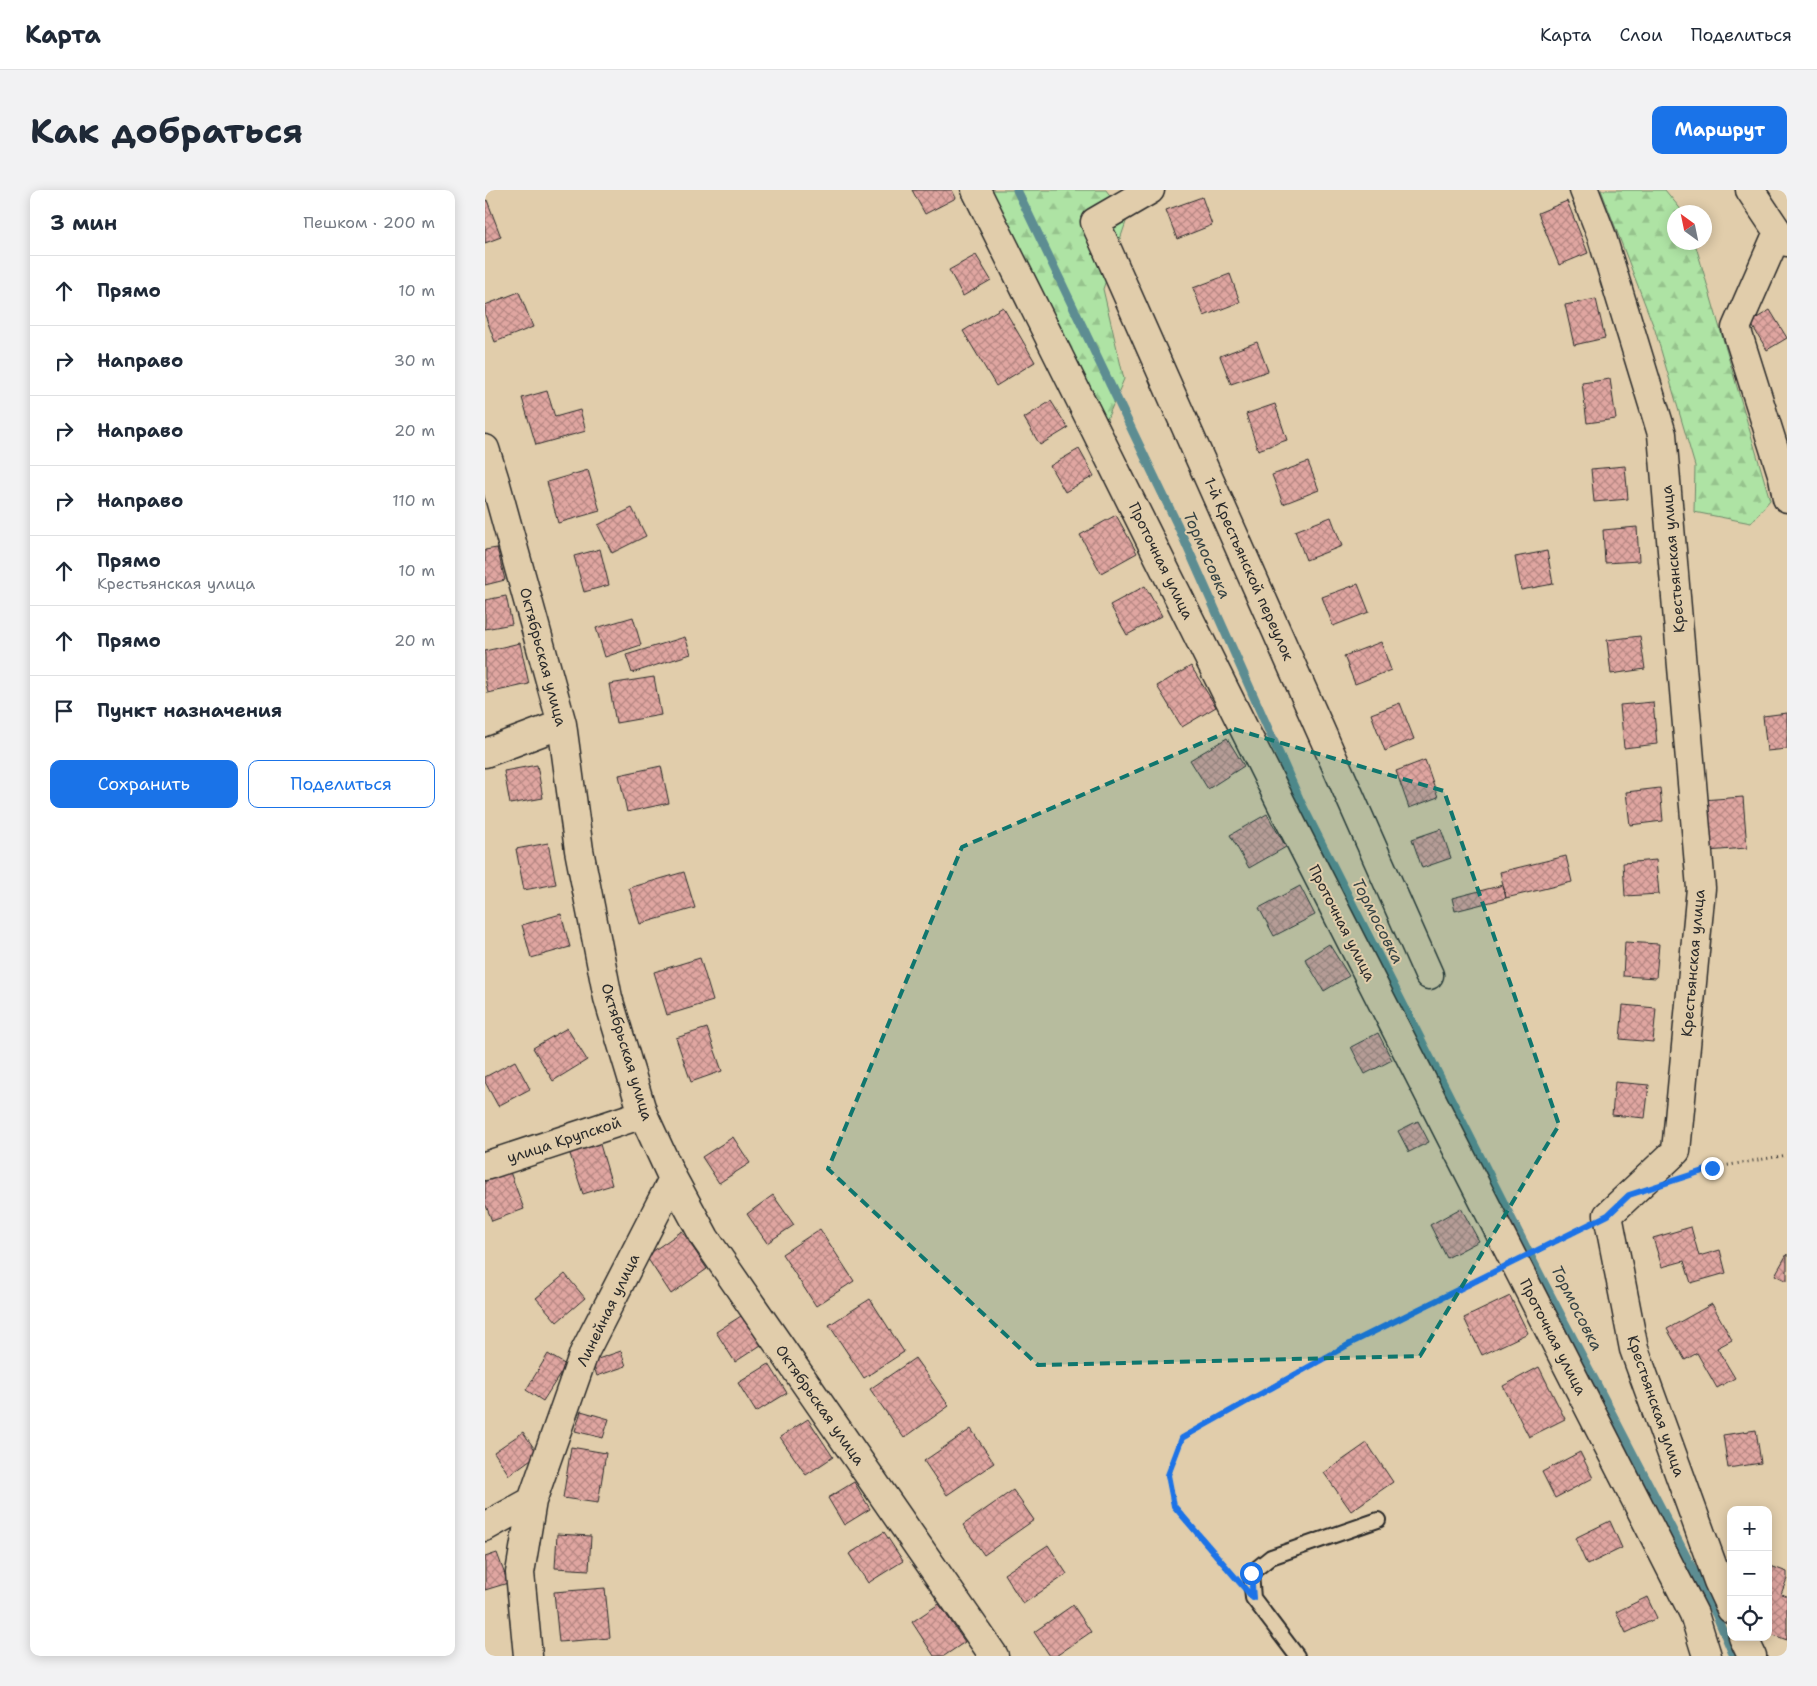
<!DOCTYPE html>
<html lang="ru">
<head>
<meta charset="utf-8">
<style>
  :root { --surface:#fff; --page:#f2f2f3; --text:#1f2937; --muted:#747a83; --line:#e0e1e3; --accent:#1a73e8 }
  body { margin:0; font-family:"Shantell Sans",sans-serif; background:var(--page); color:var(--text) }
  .controls { position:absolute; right:15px; bottom:15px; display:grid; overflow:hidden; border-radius:10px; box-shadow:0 2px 12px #0003 }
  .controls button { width:45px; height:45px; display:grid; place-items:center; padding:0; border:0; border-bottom:1px solid var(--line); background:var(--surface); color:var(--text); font:25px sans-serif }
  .compass { position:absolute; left:1182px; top:15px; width:45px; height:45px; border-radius:50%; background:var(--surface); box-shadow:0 2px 12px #0003; rotate:327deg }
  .stop { position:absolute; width:15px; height:15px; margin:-11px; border:4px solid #1a73e8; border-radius:50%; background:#fff }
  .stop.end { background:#1a73e8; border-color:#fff; box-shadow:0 1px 5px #0008 }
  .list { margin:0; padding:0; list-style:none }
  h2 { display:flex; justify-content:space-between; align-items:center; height:65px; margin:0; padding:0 20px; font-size:21px }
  h2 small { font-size:16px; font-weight:400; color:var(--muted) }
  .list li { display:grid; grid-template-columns:32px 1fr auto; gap:15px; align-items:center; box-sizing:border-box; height:70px; padding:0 20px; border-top:1px solid var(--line) }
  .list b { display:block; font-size:19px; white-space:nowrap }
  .list p { margin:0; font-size:16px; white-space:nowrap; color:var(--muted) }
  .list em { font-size:16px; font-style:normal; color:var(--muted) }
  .actions { display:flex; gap:10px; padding:15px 20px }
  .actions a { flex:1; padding:11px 0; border:1px solid var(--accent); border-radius:10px; text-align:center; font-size:18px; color:var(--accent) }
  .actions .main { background:var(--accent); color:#fff }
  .icon { flex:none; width:28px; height:28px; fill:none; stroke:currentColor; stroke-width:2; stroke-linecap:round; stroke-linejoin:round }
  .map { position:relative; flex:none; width:1302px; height:1466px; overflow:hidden; border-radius:10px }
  header { display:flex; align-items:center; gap:30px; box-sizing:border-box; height:70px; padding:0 25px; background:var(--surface); border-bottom:1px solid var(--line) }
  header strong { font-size:24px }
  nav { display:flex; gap:28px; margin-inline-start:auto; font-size:18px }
  .intro { display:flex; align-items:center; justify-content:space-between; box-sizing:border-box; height:120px; padding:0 30px }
  h1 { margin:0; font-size:35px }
  .button { padding:12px 22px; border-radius:10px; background:var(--accent); color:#fff; font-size:18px; font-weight:700 }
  main { display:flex; gap:30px; padding:0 30px }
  aside { flex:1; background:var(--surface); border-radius:10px; box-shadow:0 2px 12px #0003 }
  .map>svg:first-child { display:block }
  .forest { fill:url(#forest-firs); stroke:#6c8768 }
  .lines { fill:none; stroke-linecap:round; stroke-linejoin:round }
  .stream { stroke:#5d8d92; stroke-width:9 }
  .building { fill:url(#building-cross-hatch); stroke:#2b2b2b }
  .lane-casing { stroke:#2b2b2b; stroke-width:18 }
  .street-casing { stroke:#2b2b2b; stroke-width:31 }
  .path { stroke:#2b2b2b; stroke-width:3; stroke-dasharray:1 4; stroke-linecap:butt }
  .lane { stroke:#e1cdab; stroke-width:14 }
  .street { stroke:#e1cdab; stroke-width:28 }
  .route { stroke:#1a73e8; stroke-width:6 }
  .marked { fill:#0f766e; fill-opacity:0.2; stroke:#0f766e; stroke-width:4; stroke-dasharray:10 6; stroke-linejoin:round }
  .labels { text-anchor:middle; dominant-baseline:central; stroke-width:4; stroke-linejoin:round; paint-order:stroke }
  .street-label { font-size:15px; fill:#2b2b2b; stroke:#e1cdab }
  .water-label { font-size:16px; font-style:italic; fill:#374445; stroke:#e1cdab }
</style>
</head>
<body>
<header>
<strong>Карта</strong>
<nav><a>Карта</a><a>Слои</a><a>Поделиться</a></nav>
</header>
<div class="intro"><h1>Как добраться</h1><a class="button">Маршрут</a></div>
<main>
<aside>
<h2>3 мин<small>Пешком · 200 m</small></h2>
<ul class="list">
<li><svg class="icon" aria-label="ahead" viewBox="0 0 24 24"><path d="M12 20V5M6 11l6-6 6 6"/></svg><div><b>Прямо</b></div><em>10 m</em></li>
<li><svg class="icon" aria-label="right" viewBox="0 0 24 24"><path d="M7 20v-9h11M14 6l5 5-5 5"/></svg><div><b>Направо</b></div><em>30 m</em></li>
<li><svg class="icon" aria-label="right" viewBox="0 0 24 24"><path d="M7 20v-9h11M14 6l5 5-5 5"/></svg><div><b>Направо</b></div><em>20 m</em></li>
<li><svg class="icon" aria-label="right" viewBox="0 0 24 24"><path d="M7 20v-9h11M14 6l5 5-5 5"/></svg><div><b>Направо</b></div><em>110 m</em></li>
<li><svg class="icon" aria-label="ahead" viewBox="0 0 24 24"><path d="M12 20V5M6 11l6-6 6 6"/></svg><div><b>Прямо</b><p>Крестьянская улица</p></div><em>10 m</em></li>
<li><svg class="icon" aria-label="ahead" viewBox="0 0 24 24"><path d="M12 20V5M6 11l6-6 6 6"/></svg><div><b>Прямо</b></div><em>20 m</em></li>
<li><svg class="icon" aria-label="arrive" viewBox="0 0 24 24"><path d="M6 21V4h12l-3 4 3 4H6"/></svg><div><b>Пункт назначения</b></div></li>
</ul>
<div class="actions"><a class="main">Сохранить</a><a>Поделиться</a></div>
</aside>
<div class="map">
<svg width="1302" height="1466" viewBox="0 0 1302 1466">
  <defs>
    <pattern id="forest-firs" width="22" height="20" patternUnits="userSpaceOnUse" patternTransform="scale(1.25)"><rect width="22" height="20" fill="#aee3a4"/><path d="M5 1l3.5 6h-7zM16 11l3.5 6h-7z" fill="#96c38d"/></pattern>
    <pattern id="building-cross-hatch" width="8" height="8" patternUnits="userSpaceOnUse" patternTransform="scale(1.25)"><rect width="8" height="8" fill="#e0a6a1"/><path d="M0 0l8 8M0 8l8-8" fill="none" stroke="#b68783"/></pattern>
  </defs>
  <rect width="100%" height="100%" fill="#e1cdab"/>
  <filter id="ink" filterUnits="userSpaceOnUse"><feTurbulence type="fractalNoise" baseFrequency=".02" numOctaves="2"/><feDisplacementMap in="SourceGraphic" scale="10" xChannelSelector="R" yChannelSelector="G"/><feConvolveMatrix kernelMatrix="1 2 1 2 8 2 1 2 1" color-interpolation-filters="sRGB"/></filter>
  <g filter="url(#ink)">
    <path class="forest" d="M503 0H621L642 29 618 99 639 189 619 236Z
      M1116 0H1180L1198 22H1190V52L1210 53 1285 310 1266 333 1209 322 1210 276 1170 140Z"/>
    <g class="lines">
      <path class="stream" d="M532 0 693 336 816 613 1055 1085 1232 1426 1249 1466"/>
    </g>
    <path class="building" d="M427 0H467L471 8 440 24Z
      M717 7 727 35 692 49 681 20Z
      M2 10 16 47 0 53V11Z
      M1082 11 1103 63 1074 75 1053 23Z
      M491 65 506 90 478 106 464 80Z
      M745 84 755 112 719 126 708 98Z
      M34 102 48 137 10 152 0 125V115Z
      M1111 109 1120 148 1089 155 1080 115Z
      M518 117 550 172 511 196 478 141Z
      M1285 120 1302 148 1282 160 1265 132Z
      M772 152 783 181 746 194 735 166Z
      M1125 189 1131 229 1102 233 1097 193Z
      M62 201 70 227 95 220 101 241 51 255 37 208Z
      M566 211 583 238 555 255 539 228Z
      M790 214 802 250 773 260 761 224Z
      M594 259 609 286 580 302 565 276Z
      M823 272 834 300 798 314 787 285Z
      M1140 276 1143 309 1109 312 1106 279Z
      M103 280 115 321 73 333 62 292Z
      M147 318 161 346 127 363 113 335Z
      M631 325 652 363 616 383 595 345Z
      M846 327 857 356 821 370 810 341Z
      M1152 337 1154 371 1120 373 1118 340Z
      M12 358 20 390 0 395V360Z
      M115 359 124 395 99 402 89 366Z
      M1062 361 1068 394 1036 400 1030 367Z
      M873 394 884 422 848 436 837 407Z
      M660 396 677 426 642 445 625 415Z
      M21 406 27 434 0 439V410Z
      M148 427 156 455 120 467 111 438Z
      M1155 446 1160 479 1126 484 1122 450Z
      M200 447 206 464 147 483 141 465Z
      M896 452 906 480 870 494 859 466Z
      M35 453 44 494 3 503 0 488V461Z
      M706 476 731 517 697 537 672 496Z
      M169 487 176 525 131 533 124 494Z
      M1168 512 1172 554 1139 558 1135 515Z
      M915 513 929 549 900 561 886 524Z
      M1302 523V559L1282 561 1278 526Z
      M742 548 759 576 723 599 705 570Z
      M940 570 953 607 924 618 911 581Z
      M52 575 58 608 25 614 19 581Z
      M176 576 184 613 142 622 134 585Z
      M1175 598 1178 631 1145 635 1141 602Z
      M1258 607 1262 658 1222 661 1217 610Z
      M782 624 801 657 764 678 745 645Z
      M956 639 966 668 937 678 927 649Z
      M63 653 71 694 39 700 31 659Z
      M1081 666 1087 692 1021 708 1015 682Z
      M1171 670 1174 704 1140 706 1138 673Z
      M199 682 210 718 155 734 144 698Z
      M1018 695 1021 708 970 721 967 708Z
      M815 696 830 725 789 746 774 718Z
      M76 724 85 757 46 768 37 735Z
      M1140 752 1174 754 1171 788 1138 786Z
      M844 754 864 786 839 801 820 769Z
      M215 768 228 811 182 825 169 782Z
      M1138 815 1171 818 1168 852 1135 849Z
      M82 838 102 870 68 891 48 858Z
      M222 838 237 881 206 892 191 848Z
      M893 843 907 870 880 884 866 857Z
      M30 871 45 899 13 916 0 892V887Z
      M1130 892 1164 895 1160 928 1127 925Z
      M933 931 944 952 924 962 913 941Z
      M248 947 265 973 234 993 217 967Z
      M114 951 127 995 98 1004 84 961Z
      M25 982 39 1019 7 1031 0 1013V991Z
      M288 1005 309 1035 282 1053 262 1024Z
      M976 1018 994 1051 962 1068 945 1035Z
      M1206 1037 1214 1066 1235 1060 1241 1083 1206 1093 1199 1071 1177 1077 1168 1048Z
      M335 1039 369 1091 331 1116 297 1064Z
      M197 1041 222 1079 186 1104 161 1066Z
      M1302 1064V1091L1290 1085Z
      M80 1084 100 1108 72 1132 51 1108Z
      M1025 1106 1043 1143 997 1165 979 1128Z
      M385 1109 419 1162 379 1188 344 1135Z
      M1227 1114 1247 1150 1232 1158 1250 1188 1232 1198 1212 1163 1200 1170 1182 1139Z
      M256 1126 276 1155 250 1172 231 1142Z
      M136 1161 141 1176 112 1186 107 1171Z
      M63 1164 81 1175 58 1211 41 1200Z
      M430 1168 464 1216 419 1248 385 1199Z
      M284 1174 302 1203 271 1222 253 1193Z
      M1054 1177 1080 1229 1044 1247 1018 1196Z
      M96 1221 124 1229 118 1248 90 1241Z
      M323 1229 348 1267 321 1285 295 1247Z
      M486 1239 509 1273 462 1305 439 1271Z
      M1271 1240 1276 1273 1243 1278 1238 1245Z
      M38 1242 53 1264 24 1285 9 1262Z
      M882 1253 908 1292 866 1321 839 1283Z
      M86 1257 121 1263 113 1313 78 1308Z
      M1095 1262 1108 1288 1070 1308 1057 1282Z
      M369 1292 385 1319 359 1335 343 1308Z
      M528 1300 549 1330 499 1365 478 1335Z
      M1125 1331 1137 1358 1102 1375 1090 1348Z
      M399 1342 418 1371 383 1393 364 1364Z
      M72 1344 106 1346 104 1380 70 1378Z
      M563 1355 582 1384 538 1414 519 1384Z
      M12 1363 23 1393 0 1400V1367Z
      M1283 1375 1302 1382V1389L1296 1404 1302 1406V1450L1283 1443Z
      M120 1398 125 1448 74 1452 69 1402Z
      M1162 1407 1172 1428 1141 1443 1131 1422Z
      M454 1414 480 1452 459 1466H449L427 1432Z
      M588 1415 606 1442 571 1466H565L549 1442Z"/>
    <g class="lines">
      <g class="lane-casing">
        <path id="lane" d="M812 1466 768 1408 766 1383 786 1367 893 1330"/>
      </g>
      <g class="street-casing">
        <path id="street" d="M491 0 810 641 1209 1424 1222 1466
          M665 0 610 32 944 785
          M1099 0 1116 44 1177 244 1216 698 1191 961 1123 1025 1149 1159 1233 1391 1246 1419
          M1265 0 1293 42 1302 52
          M1293 42 1251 138 1298 287 1302 308
          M0 259 10 291 77 534 94 660 123 808 158 924 188 989 220 1048 509 1466
          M0 563 77 534
          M0 976 158 924
          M0 1337 47 1311
          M1258 1447 1267 1466
          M43 1466 35 1383 47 1311 99 1163 188 989"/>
      </g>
      <path class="path" d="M1209 984 1227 978 1302 965
        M1054 1060 1098 1038
        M744 1381 689 1316 683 1285 697 1248 870 1151 1006 1084"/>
      <use href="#lane" class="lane"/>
      <use href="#street" class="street"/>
    </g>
  </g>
  <g class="lines" filter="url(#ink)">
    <path class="route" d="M766 1383 768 1408 689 1316 683 1285 697 1248 870 1151 1123 1025 1144 1005 1227 978"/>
  </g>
  <path class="marked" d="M749 539 959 601 1074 935 935 1166 553 1175 343 979 477 657Z"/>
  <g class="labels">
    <g class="street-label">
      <text transform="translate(1188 369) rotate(-95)">Крестьянская улица</text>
      <text transform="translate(676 371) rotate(64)">Проточная улица</text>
      <text transform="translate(764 379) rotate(66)">1-й Крестьянской переулок</text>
      <text transform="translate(58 467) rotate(75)">Октябрьская улица</text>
      <text transform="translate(857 733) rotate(63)">Проточная улица</text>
      <text transform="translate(1208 773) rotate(-85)">Крестьянская улица</text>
      <text transform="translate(142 862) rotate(73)">Октябрьская улица</text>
      <text transform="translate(79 950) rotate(-18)">улица Крупской</text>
      <text transform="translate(123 1120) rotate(-64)">Линейная улица</text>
      <text transform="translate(1068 1147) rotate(63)">Проточная улица</text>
      <text transform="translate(335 1215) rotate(55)">Октябрьская улица</text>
      <text transform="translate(1171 1216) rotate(71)">Крестьянская улица</text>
    </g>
    <g class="water-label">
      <text transform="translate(722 365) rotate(66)">Тормосовка</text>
      <text transform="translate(893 731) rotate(63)">Тормосовка</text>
      <text transform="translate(1092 1118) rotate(63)">Тормосовка</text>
    </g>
  </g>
</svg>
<div class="controls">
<button>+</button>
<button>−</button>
<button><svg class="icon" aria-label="locate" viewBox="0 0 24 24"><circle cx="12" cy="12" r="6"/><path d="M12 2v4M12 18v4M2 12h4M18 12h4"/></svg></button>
</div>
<svg class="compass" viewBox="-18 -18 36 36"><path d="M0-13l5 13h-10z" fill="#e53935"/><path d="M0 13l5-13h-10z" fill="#747a83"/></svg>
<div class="stop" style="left:766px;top:1383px"></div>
<div class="stop end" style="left:1227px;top:978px"></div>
</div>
</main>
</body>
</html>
